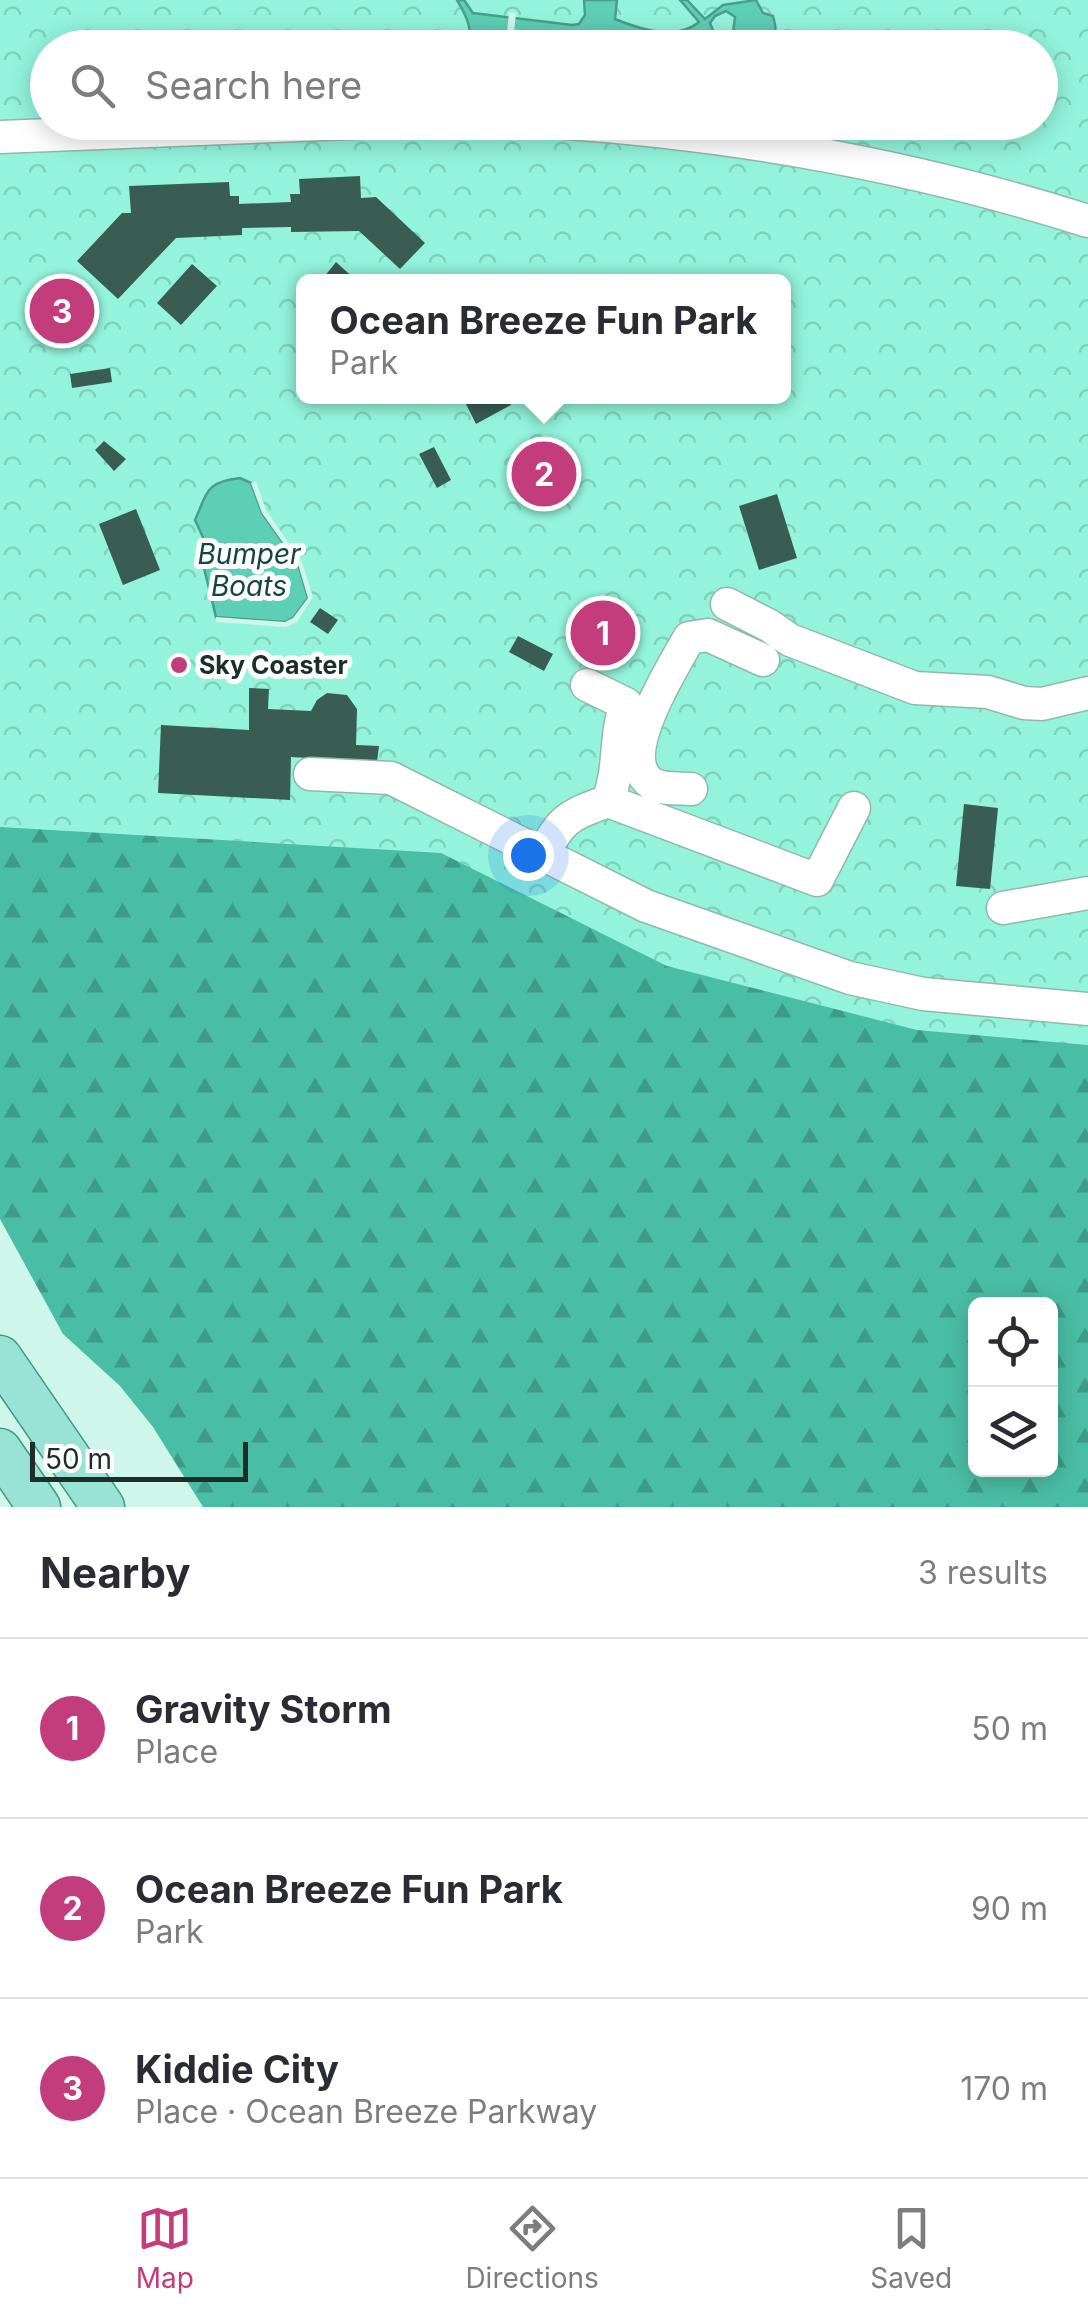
<!DOCTYPE html>
<html lang="en">
<head>
<meta charset="utf-8">
<style>
  :root { --surface:#fff; --page:#f2f2f3; --text:#2b2b33; --muted:#7c7c81; --line:#e1e1e2; --accent:#c33c7c }
  body { margin:0; font-family:Inter,sans-serif; background:var(--page); color:var(--text) }
  .controls { position:absolute; right:30px; bottom:30px; display:grid; overflow:hidden; border-radius:15px; box-shadow:0 5px 25px #0003 }
  .controls button { width:90px; height:90px; display:grid; place-items:center; padding:0; border:0; border-bottom:2px solid var(--line); background:var(--surface); color:var(--text); font:50px sans-serif }
  .scale { position:absolute; left:30px; bottom:25px; width:218px; box-sizing:border-box; padding-left:10px; border:5px solid #1d2d29; border-top:0; font-size:28px; line-height:35px; white-space:nowrap; color:#1d2d29; -webkit-text-stroke:8px #fff; paint-order:stroke }
  .you { position:absolute; left:528px; top:855px; width:35px; height:35px; margin:-25px; border:8px solid #fff; border-radius:50%; background:#1a73e8; box-shadow:0 0 0 15px #1a73e833 }
  .badge { display:grid; place-items:center; width:65px; height:65px; border-radius:50%; background:var(--accent); color:#fff; font-size:32px; font-weight:700 }
  .pin { position:absolute; translate:-50% -50%; border:5px solid #fff; box-shadow:0 2px 10px #0006 }
  .popup { position:absolute; left:296px; top:274px; width:495px; height:130px; box-sizing:border-box; display:grid; place-content:center; border-radius:15px; background:var(--surface); filter:drop-shadow(0 2px 8px #0005); font-size:32px; white-space:nowrap; color:var(--muted) }
  .popup b { font-size:38px; color:var(--text) }
  .popup::after { content:''; position:absolute; left:50%; top:100%; margin-left:-20px; border:20px solid transparent; border-top-color:var(--surface) }
  .list { margin:0; padding:0; list-style:none }
  h2 { display:flex; justify-content:space-between; align-items:center; height:130px; margin:0; padding:0 40px; font-size:42px }
  h2 small { font-size:32px; font-weight:400; color:var(--muted) }
  .list li { display:grid; grid-template-columns:65px 1fr auto; gap:30px; align-items:center; box-sizing:border-box; height:180px; padding:0 40px; border-top:2px solid var(--line) }
  .list b { display:block; font-size:38px; white-space:nowrap }
  .list p { margin:0; font-size:32px; white-space:nowrap; color:var(--muted) }
  .list em { font-size:32px; font-style:normal; color:var(--muted) }
  .icon { flex:none; width:55px; height:55px; fill:none; stroke:currentColor; stroke-width:2; stroke-linecap:round; stroke-linejoin:round }
  .map { position:relative; flex:none; width:1088px; height:1507px; overflow:hidden }
  .search { position:absolute; background:var(--surface); box-shadow:0 5px 25px #0003; left:30px; right:30px; top:30px; height:110px; display:flex; align-items:center; gap:25px; box-sizing:border-box; padding:0 35px; border-radius:55px; color:var(--muted); font-size:38px }
  .sheet { height:670px; background:var(--surface) }
  nav { display:flex; justify-content:space-around; align-items:center; box-sizing:border-box; height:140px; border-top:2px solid var(--line); background:var(--surface); font-size:28px; color:var(--muted) }
  nav a { display:grid; justify-items:center; gap:5px }
  nav .on { color:var(--accent) }
  .map>svg:first-child { display:block }
  .forest { fill:url(#forest-firs); fill-rule:evenodd }
  .park { fill:url(#park-crowns); fill-rule:evenodd }
  .water { fill:#5dcfb4; stroke:#4a9e8a; stroke-width:2.5; fill-rule:evenodd }
  .pier { fill:#cef6ea }
  .building { fill:#395d53 }
  .lines { fill:none; stroke-linecap:round; stroke-linejoin:round }
  .minor-casing { stroke:#92b8ad; stroke-width:35 }
  .major-casing { stroke:#409884; stroke-width:45 }
  .minor { stroke:#fff; stroke-width:32 }
  .major { stroke:#98e3d3; stroke-width:42 }
  .poi-dot { fill:#c33c7c; stroke:#fff; stroke-width:4 }
  .labels { text-anchor:middle; dominant-baseline:central; stroke-width:10; stroke-linejoin:round; paint-order:stroke }
  .poi-label { font-size:25px; font-weight:bold; fill:#1d2d29; stroke:#fff; text-anchor:start }
  .water-label { font-size:28px; font-style:italic; fill:#14473c; stroke:#fff }
</style>
</head>
<body>
<div class="map">
<svg width="1088" height="1507" viewBox="0 0 1088 1507">
  <defs>
    <pattern id="forest-firs" width="22" height="20" patternUnits="userSpaceOnUse" patternTransform="scale(2.5)"><rect width="22" height="20" fill="#4abea4"/><path d="M5 1l3.5 6h-7zM16 11l3.5 6h-7z" fill="#3d9b86"/></pattern>
    <pattern id="park-crowns" width="20" height="18" patternUnits="userSpaceOnUse" patternTransform="scale(2.5)"><rect width="20" height="18" fill="#93f4db"/><path d="M2 6a3 3 0 1 1 6 0M12 15a3 3 0 1 1 6 0" fill="none" stroke="#7ed2bc"/></pattern>
  </defs>
  <rect width="100%" height="100%" fill="#cef6ea"/>
  <path class="forest" d="M0 809 420 836 1088 1031V1507H203L153 1427 120 1386 63 1334 0 1219ZM976 1304H1050V1470H976Z"/>
  <path class="park" d="M0 0H1088V1045L917 1030 667 966 441 853 0 827ZM48 48H1040V122H48ZM304 282H784V396H304Z"/>
  <path class="water" d="M457 0H464L473 13 572 25 579 24 585 15 584 0H617L615 19C639 29 677 41 699 22L680 0H687L705 19 723 5 756 0 763 13 773 16C776 27 778 38 770 48L468 47C473 28 467 17 457 0ZM726 11 735 17 733 33 715 35 710 23 715 16Z
    M240 478 251 483 262 513 298 564 308 598 293 618 285 622 216 617 204 568 206 544 195 520C208 491 206 482 240 478Z"/>
  <path class="pier" d="M509 12 516 13 514 33 527 34 525 47 465 45 466 38 485 40 486 31 507 33Z
    M256 481 266 510 302 562 313 597 297 622 286 627 216 622V617L285 622 293 618 308 598 298 564 262 513 251 483Z"/>
  <path class="building" d="M360 176 361 198 376 197 425 243 400 269 359 231 291 232V227L242 228V235L176 238 118 299 77 261 122 213H131L129 186 229 182 230 196H239V204L291 202 290 194H300L299 179Z
    M336 262 358 282H320Z
    M192 264 217 286 181 325 157 303Z
    M110 368 112 382 72 388 70 374Z
    M462 396H507L511 405 476 424Z
    M104 441 126 459 114 471 95 450Z
    M434 447 451 480 437 488 419 454Z
    M777 494 797 558 759 570 739 506Z
    M136 509 160 570 123 585 99 524Z
    M320 608 338 620 328 634 310 622Z
    M518 636 553 654 544 671 509 652Z
    M249 688 269 689 268 709 311 711 317 700 327 693 347 695 357 709 356 745 379 746 377 762 291 757 290 800 158 793 161 725 249 730Z
    M964 804 998 808 990 889 956 886Z"/>
  <g class="lines">
    <g class="minor-casing">
      <path id="minor" d="M555 122C736 134 915 166 1088 221
        M0 137 375 122
        M727 604 770 626 790 640 915 688 988 692 1024 703 1042 704 1088 693
        M310 774 391 778 646 906 850 978 923 994 1088 1009
        M691 789C678 788 662 790 651 783 614 756 674 666 689 638L708 635 763 660
        M608 801 817 880 854 808
        M543 855C561 818 570 815 608 801 621 767 614 738 626 704L587 685
        M1003 908 1088 893"/>
    </g>
    <g class="major-casing">
      <path id="major" d="M0 1357 103 1507
        M0 1450 39 1507"/>
    </g>
    <use href="#minor" class="minor"/>
    <use href="#major" class="major"/>
  </g>
  <circle class="poi-dot" cx="179" cy="665" r="10"/>
  <g class="labels">
    <g class="poi-label">
      <text x="199" y="665">Sky Coaster</text>
    </g>
    <g class="water-label">
      <text x="249" y="554">Bumper<tspan x="249" dy="32">Boats</tspan></text>
    </g>
  </g>
</svg>
<div class="controls">
<button><svg class="icon" aria-label="locate" viewBox="0 0 24 24"><circle cx="12" cy="12" r="6"/><path d="M12 2v4M12 18v4M2 12h4M18 12h4"/></svg></button>
<button><svg class="icon" aria-label="layers" viewBox="0 0 24 24"><path d="M12 4l9 5-9 5-9-5zM3 14l9 5 9-5"/></svg></button>
</div>
<div class="scale">50 m</div>
<div class="you"></div>
<div class="pin badge" style="left:603px;top:633px">1</div>
<div class="pin badge" style="left:544px;top:474px">2</div>
<div class="popup"><b>Ocean Breeze Fun Park</b>Park</div>
<div class="pin badge" style="left:62px;top:311px">3</div>
<div class="search"><svg class="icon" aria-label="search" viewBox="0 0 24 24"><circle cx="10" cy="10" r="6"/><path d="M15 15l6 6"/></svg>Search here</div>
</div>
<section class="sheet">
<h2>Nearby<small>3 results</small></h2>
<ul class="list">
<li><span class="badge">1</span><div><b>Gravity Storm</b><p>Place</p></div><em>50 m</em></li>
<li><span class="badge">2</span><div><b>Ocean Breeze Fun Park</b><p>Park</p></div><em>90 m</em></li>
<li><span class="badge">3</span><div><b>Kiddie City</b><p>Place · Ocean Breeze Parkway</p></div><em>170 m</em></li>
</ul>
</section>
<nav>
<a class="on"><svg class="icon" aria-label="map" viewBox="0 0 24 24"><path d="M3 6l6-2 6 2 6-2v14l-6 2-6-2-6 2zM9 4v14M15 6v14"/></svg>Map</a>
<a><svg class="icon" aria-label="directions" viewBox="0 0 24 24"><path d="M12 3l9 9-9 9-9-9zM9 14v-3h6M13 9l2 2-2 2"/></svg>Directions</a>
<a><svg class="icon" aria-label="saved" viewBox="0 0 24 24"><path d="M7 4h10v16l-5-4-5 4z"/></svg>Saved</a>
</nav>
</body>
</html>
